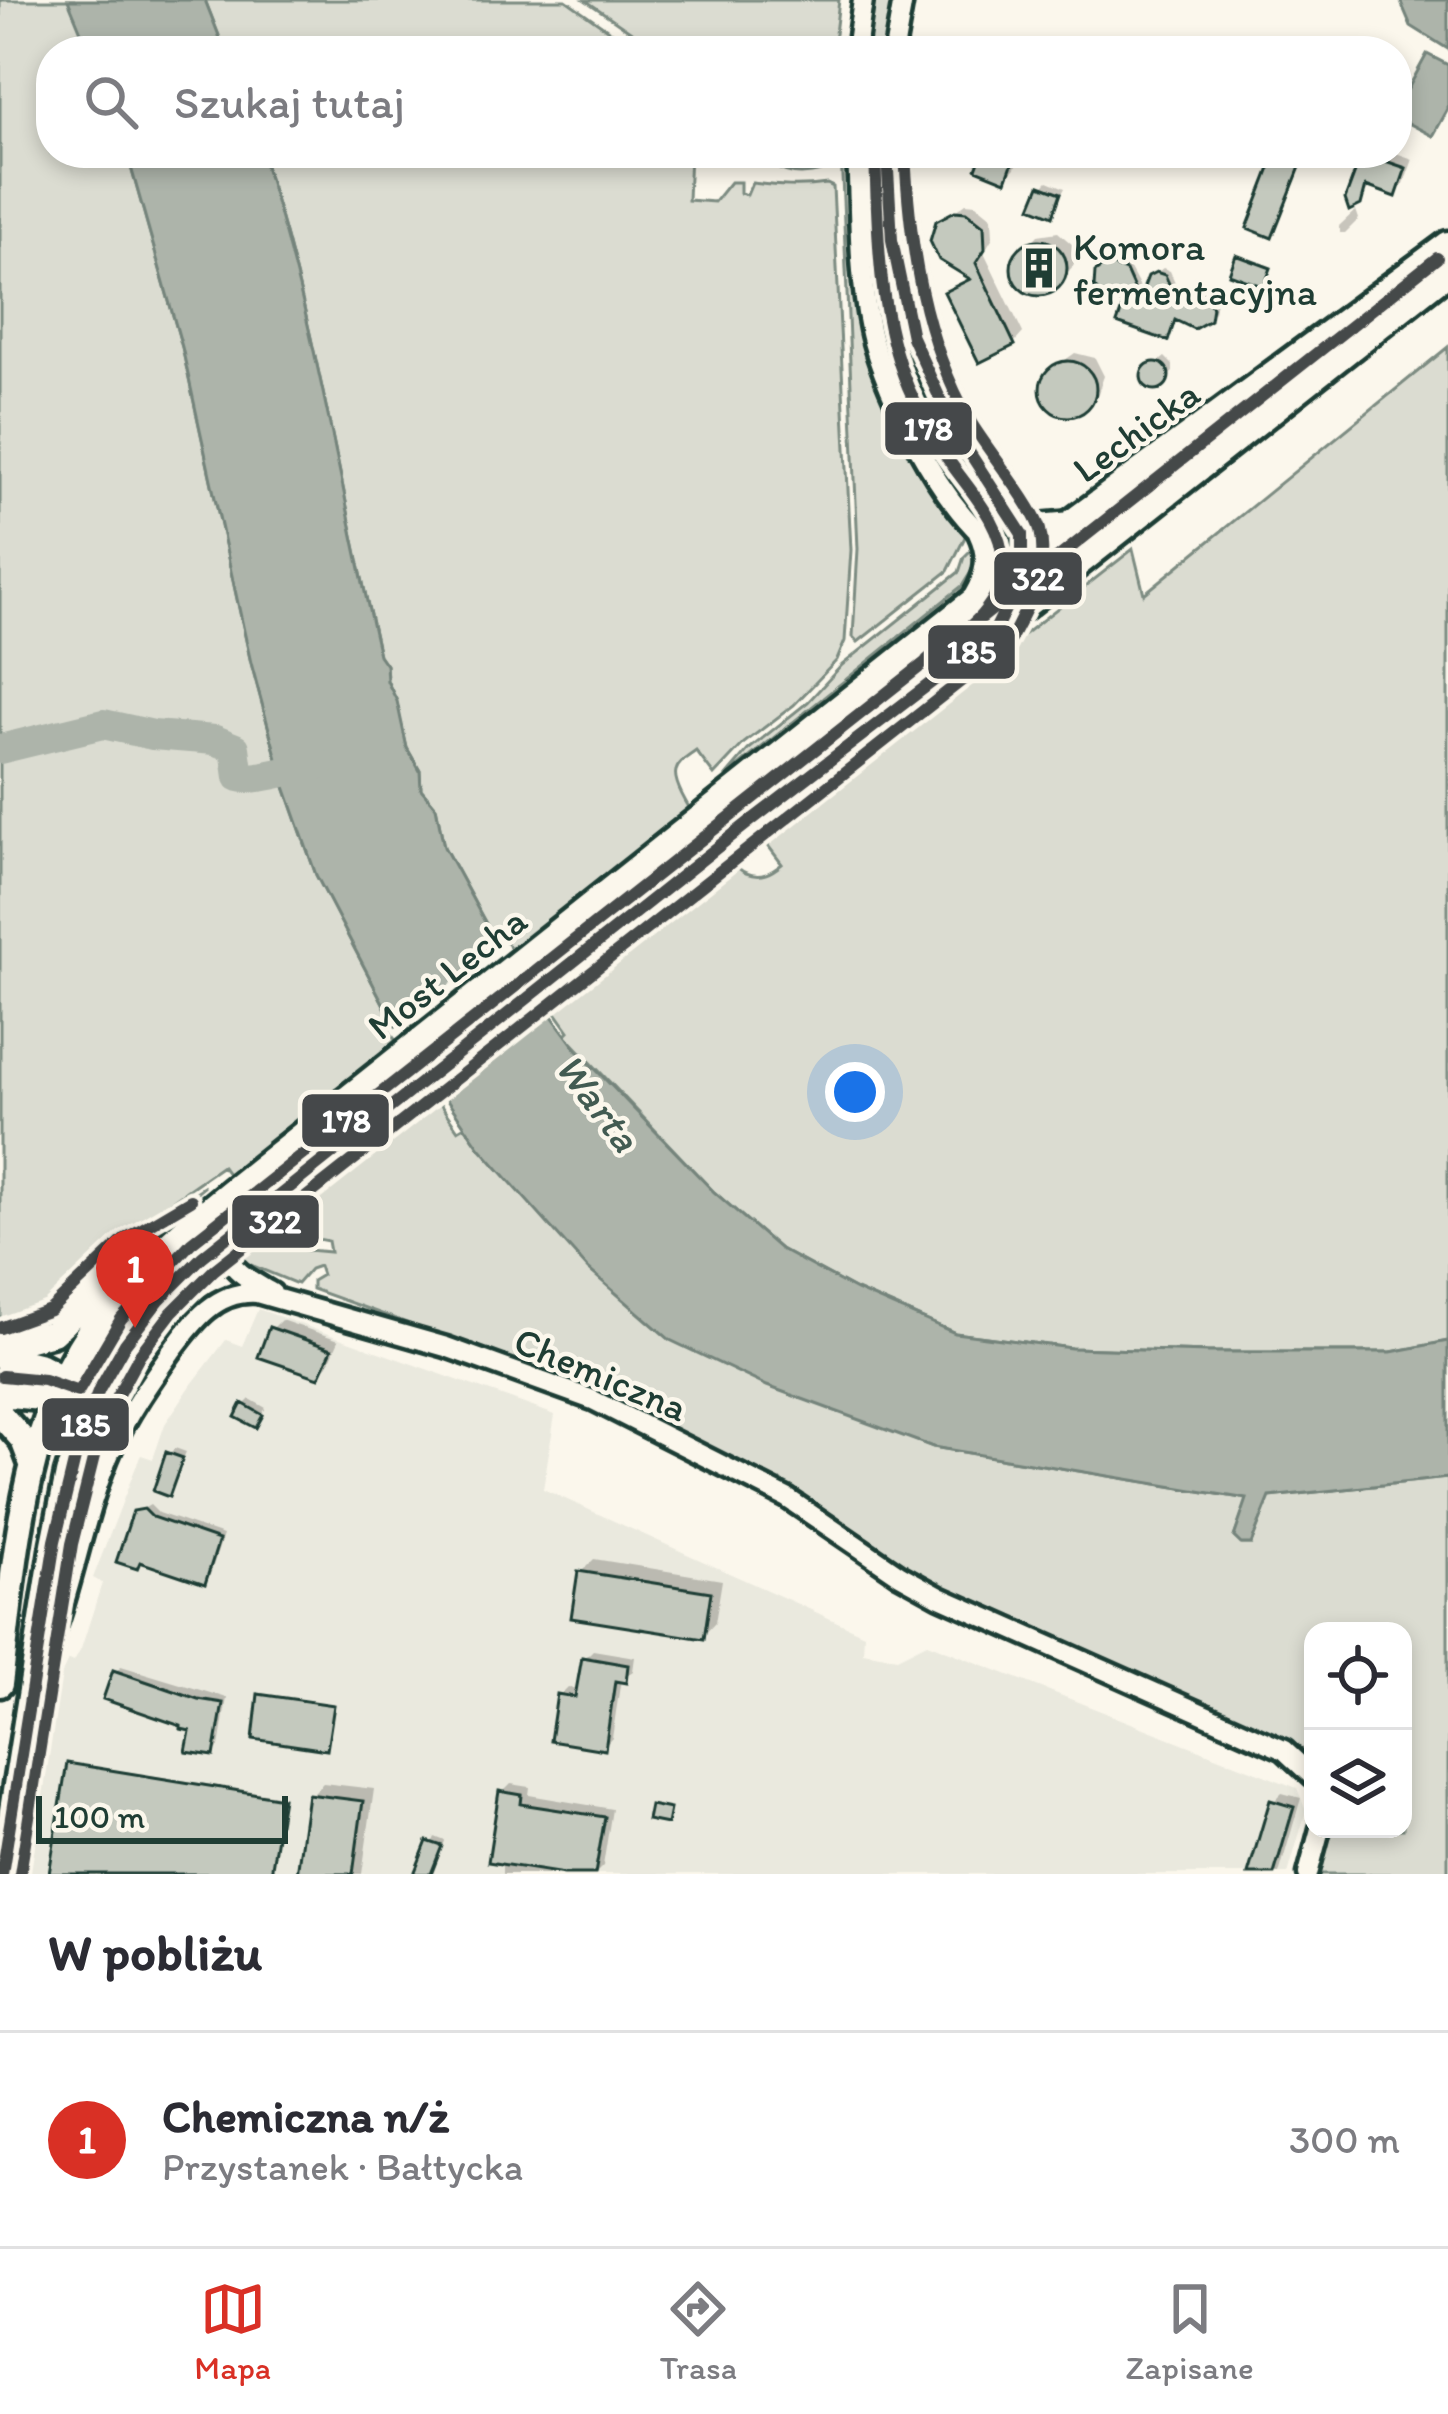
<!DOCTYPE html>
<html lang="pl">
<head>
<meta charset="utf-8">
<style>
  :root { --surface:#fff; --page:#f2f2f3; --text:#2b2b33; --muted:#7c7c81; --line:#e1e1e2; --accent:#d93025 }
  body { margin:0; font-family:Itim,sans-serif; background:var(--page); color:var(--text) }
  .controls { position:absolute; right:36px; bottom:36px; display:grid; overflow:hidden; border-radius:24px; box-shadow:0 6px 18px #0003 }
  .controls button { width:108px; height:108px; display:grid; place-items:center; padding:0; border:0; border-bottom:3px solid var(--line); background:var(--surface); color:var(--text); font:60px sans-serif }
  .scale { position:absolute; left:36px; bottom:30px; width:252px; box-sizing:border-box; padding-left:12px; border:6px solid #1f3d34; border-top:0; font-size:33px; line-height:42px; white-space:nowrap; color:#1f3d34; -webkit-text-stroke:9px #fbf7ec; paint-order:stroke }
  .you { position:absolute; left:855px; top:1092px; width:42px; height:42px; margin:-30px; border:9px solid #fff; border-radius:50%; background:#1a73e8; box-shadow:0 0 0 18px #1a73e833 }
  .badge { display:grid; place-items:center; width:78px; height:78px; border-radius:50%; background:var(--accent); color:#fff; font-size:39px; font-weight:700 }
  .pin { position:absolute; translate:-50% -99px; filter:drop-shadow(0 3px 6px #0008) }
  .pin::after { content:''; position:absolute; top:63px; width:42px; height:36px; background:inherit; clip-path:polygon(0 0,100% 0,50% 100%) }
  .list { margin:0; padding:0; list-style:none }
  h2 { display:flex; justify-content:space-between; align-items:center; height:156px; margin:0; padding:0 48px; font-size:51px }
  h2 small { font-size:39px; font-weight:400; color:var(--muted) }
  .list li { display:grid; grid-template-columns:78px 1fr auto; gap:36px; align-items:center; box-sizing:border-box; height:216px; padding:0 48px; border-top:3px solid var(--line) }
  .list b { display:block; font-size:45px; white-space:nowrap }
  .list p { margin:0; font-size:39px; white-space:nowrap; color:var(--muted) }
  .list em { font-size:39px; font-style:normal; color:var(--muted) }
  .icon { flex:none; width:66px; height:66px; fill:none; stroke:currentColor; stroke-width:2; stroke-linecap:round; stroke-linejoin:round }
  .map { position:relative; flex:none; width:1448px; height:1874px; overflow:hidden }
  .search { position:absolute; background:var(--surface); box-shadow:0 6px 18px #0003; left:36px; right:36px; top:36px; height:132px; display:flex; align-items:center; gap:30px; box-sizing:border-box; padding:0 42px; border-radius:48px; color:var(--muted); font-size:45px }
  .sheet { height:372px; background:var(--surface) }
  nav { display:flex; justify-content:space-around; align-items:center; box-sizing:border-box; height:168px; border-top:3px solid var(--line); background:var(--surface); font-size:33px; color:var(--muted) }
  nav a { display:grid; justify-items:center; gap:6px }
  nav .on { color:var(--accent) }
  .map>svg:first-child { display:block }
  .built { fill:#eae9de }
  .green { fill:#dbdcd1; stroke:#7d8c82; stroke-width:3 }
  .water { fill:#adb4aa; stroke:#74847b; stroke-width:3 }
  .pier { fill:#fbf7ec }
  .shadow { fill:#0003 }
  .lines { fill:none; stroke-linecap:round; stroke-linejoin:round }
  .river { stroke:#adb4aa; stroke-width:30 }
  .building { fill:#c4c9be; stroke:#1f3d34; stroke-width:3 }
  .minor-casing { stroke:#1f3d34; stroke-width:27 }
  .major-casing { stroke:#1f3d34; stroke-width:33 }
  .minor { stroke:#fbf7ec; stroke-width:18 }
  .major { stroke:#fbf7ec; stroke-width:24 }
  .bus-1-casing { stroke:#fbf7ec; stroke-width:21 }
  .bus-2-casing { stroke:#fbf7ec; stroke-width:21 }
  .bus-3-casing { stroke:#fbf7ec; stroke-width:21 }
  .bus-1 { stroke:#45484a; stroke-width:12 }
  .bus-2 { stroke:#45484a; stroke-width:12 }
  .bus-3 { stroke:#45484a; stroke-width:12 }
  .labels { text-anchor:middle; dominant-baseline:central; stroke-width:9; stroke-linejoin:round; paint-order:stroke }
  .poi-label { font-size:39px; fill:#1f3d34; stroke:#fbf7ec; text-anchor:start }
  .street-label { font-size:39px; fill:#1f3d34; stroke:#fbf7ec }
  .water-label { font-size:42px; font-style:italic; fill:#425b52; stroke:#fbf7ec }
  .line-badge { stroke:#fbf7ec; stroke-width:4.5 }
  .badge-label { font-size:33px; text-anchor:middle; font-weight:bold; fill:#fff }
</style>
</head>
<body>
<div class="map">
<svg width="1448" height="1874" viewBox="0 0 1448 1874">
  <rect width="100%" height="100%" fill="#fbf7ec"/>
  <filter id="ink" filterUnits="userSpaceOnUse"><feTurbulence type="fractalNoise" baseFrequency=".00833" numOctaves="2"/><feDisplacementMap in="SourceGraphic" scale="24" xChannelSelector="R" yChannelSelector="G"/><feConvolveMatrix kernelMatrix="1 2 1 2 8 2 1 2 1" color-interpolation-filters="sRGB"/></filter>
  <g filter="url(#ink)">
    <path class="built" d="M258 1309 555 1415 543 1489 864 1634 863 1652 897 1658 927 1643 1297 1788 1306 1811 1288 1874H27L61 1675 68 1660 74 1662 81 1649 102 1583 93 1578 139 1459 141 1455 153 1459 165 1424 192 1384 226 1340 242 1346Z"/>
    <path class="green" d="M0 0H74L89 51H51V153H127L182 347 251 663 283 781 316 875 393 1022 387 1028 458 1130 465 1126 480 1148 859 1417 933 1447 1248 1499 1234 1537 1242 1544H1251L1269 1497 1448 1478V1874H1317L1329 1829H1403V1631H1313V1758L1302 1749 944 1589 875 1548 826 1512 637 1412 566 1380 312 1289V1281L322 1275 319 1266 310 1269 297 1284 241 1261 265 1236 286 1248 330 1252 328 1241 272 1230 222 1166 127 1232 48 1310 23 1321 0 1322Z
      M205 0H566L638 51H225Z
      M585 0H839L833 51H659Z
      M871 0H893L885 51H865Z
      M261 153H690L688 200 714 202 730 182H740V193L747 195 752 183C778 186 800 188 827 184L833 187 851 550 845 641 837 660 794 705 744 743 714 775 696 751C688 757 678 762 676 771 670 791 728 866 746 873 761 879 771 873 782 864L763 839 1133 549 1144 594 1448 347V1341L1391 1352H1209L1071 1348 955 1333 856 1290 780 1249 714 1192 565 1035 569 1031 497 930 491 933 444 847 436 807 421 789 420 771 407 748 396 701 387 680 386 665 379 655C340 488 314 316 261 153Z
      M773 153H832V166C817 175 790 178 776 166Z
      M841 153H848L857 303 967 533 948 571 858 642 853 637 858 549Z
      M866 153H879C884 295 907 395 997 509L988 516C893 399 874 299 866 153Z
      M914 309 955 403 1013 492 1012 499 950 403Z
      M1352 329 1354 333 1115 525 1105 510Z
      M974 547 976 564 962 586 725 777 748 750 808 702 842 665 959 572 964 557Z
      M205 1186 127 1249 52 1318 132 1235Z"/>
    <path class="water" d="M68 0H205L225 51H89Z
      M1400 0H1448V49L1411 26Z
      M1427 54 1448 65V109L1433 136 1397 117V109Z
      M127 153H261C314 316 340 488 379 655L386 665 387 681 397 701 407 748 420 771 421 789 436 807 444 847 491 933 577 1050 714 1192 780 1249 856 1290 955 1333 1071 1348 1209 1352H1391L1448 1341V1478L1270 1497 1251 1544H1241L1234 1537 1247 1499 933 1447 767 1386 670 1340 588 1269 480 1148 393 1022 316 875 283 781 251 663 182 347Z"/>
    <path class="pier" d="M504 941 526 971 412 1061 392 1031Z
      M527 973 552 1007 438 1098 414 1063Z"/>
    <path class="shadow" d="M985 153H1020L1015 168 1006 177Z
      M1366 153H1396L1413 159 1404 184 1395 194 1371 185 1359 203Z
      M1048 181 1065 188 1052 212 1042 187Z
      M966 203 976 204 992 217 993 237 984 252 1023 333 1014 343 948 292 971 277 939 223Z
      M1356 210 1359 219 1345 233H1341L1339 226Z
      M1058 232 1073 245 1074 265 1051 291 1031 292 1016 279 1015 260 1038 235Z
      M1115 260 1126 262 1144 295 1151 277 1163 268 1170 271 1181 296 1197 289 1209 291 1216 301 1214 312 1199 325 1177 318 1167 337 1128 301 1104 267Z
      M1075 353 1095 358 1104 376 1097 396 1069 415 1050 408 1042 391 1048 372Z
      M1165 357 1173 365V372L1157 387 1149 385 1145 373Z
      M281 1320 339 1340 328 1365 319 1374 272 1329Z
      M250 1399 266 1408 255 1425 244 1405Z
      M175 1448 186 1452 168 1493 169 1454Z
      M150 1505 158 1513 223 1535 210 1575 204 1580 142 1560 136 1513Z
      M594 1559 722 1580 715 1623 703 1636 581 1572Z
      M593 1650 635 1657 633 1671 621 1679 612 1738 604 1747 560 1695 568 1687 579 1689 585 1658Z
      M121 1666 227 1698 219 1747 213 1753 193 1728 115 1672Z
      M263 1694 334 1704 328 1745 326 1747Z
      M72 1763 283 1796 271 1874H52Z
      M323 1783 374 1789 362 1874H303L311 1795Z
      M511 1784 530 1787 529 1795 612 1809 603 1866 595 1874 558 1870 557 1874H502V1793Z
      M1282 1793 1301 1798 1279 1874H1252L1273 1802Z
      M435 1837 445 1841 433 1874H418Z"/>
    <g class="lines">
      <path class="river" d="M0 749 103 724 153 735 215 740 235 748 239 777C255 782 299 767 320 765"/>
    </g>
    <path class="building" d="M982 153H1016L1006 181 976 169Z
      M1276 153 1302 162 1272 238 1247 228Z
      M1362 153 1406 168 1396 197 1366 186 1361 205 1349 211 1345 199Z
      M1040 185 1061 193 1053 216 1031 207Z
      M955 211 966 212 984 226 985 249 976 263 1015 345 979 363 944 292 970 279 939 260 930 241 936 221Z
      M1011 268a28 28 0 1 1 56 0a28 28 0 1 1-56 0Z
      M1236 255 1271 268 1264 287 1229 274Z
      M1107 263 1126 271 1139 300 1148 276 1156 272 1165 275 1176 299 1190 293 1204 295 1212 307 1210 320 1194 329 1175 320 1168 341 1117 323 1124 303 1104 299 1094 287 1095 272Z
      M1040 389a28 28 0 1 1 56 0a28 28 0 1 1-56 0Z
      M1141 376a14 14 0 1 1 28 0a14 14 0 1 1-28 0Z
      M269 1327 332 1349 319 1378 258 1357Z
      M242 1403 263 1415 256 1428 235 1417Z
      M166 1452 183 1458 169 1497 153 1491Z
      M144 1509 152 1517 219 1540 205 1584 140 1562 137 1569 116 1562 133 1511Z
      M578 1571 711 1592 704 1639 571 1618Z
      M582 1657 628 1665 626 1683 615 1681 605 1750 550 1741 557 1694 575 1697Z
      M113 1670 198 1699 223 1703 214 1756 186 1752 190 1731 181 1729V1726L103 1699Z
      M258 1694 334 1705 327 1750 253 1739Z
      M67 1763 283 1798 271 1874H49Z
      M499 1791 522 1795 521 1804 605 1817 595 1874H564L488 1862Z
      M308 1794 363 1801 353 1874H297Z
      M1270 1800 1294 1807 1274 1874H1248Z
      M650 1805 670 1809 667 1824 647 1820Z
      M427 1841 442 1846 431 1874H414Z"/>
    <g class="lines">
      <g class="minor-casing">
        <path id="minor" d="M856 51 863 0
          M894 51 903 0
          M857 153C860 211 858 272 870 329 882 390 958 548 1025 561 1045 565 1070 560 1088 552
          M887 153C888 250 905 344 954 430 973 462 1016 505 1023 539 1029 572 1011 599 997 626
          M1013 512 1038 524 1072 521
          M973 596C986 574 989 556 978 533
          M228 1237C221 1268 249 1279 272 1293
          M41 1665C73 1595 81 1517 113 1446 128 1413 150 1382 171 1352 193 1322 216 1290 257 1293L446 1347 593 1400 787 1498 900 1575 940 1597 1284 1750 1313 1777
          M1308 1874 1320 1829"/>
      </g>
      <g class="major-casing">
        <path id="major" d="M0 1347 53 1333 142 1250
          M0 1356 41 1366 96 1395
          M0 1394 41 1398 87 1415
          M0 1414 23 1440 32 1464
          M0 1684C17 1550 22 1404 116 1296 152 1255 195 1220 237 1186L1073 521 1448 244
          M2 1874 54 1544 68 1474 87 1415 107 1370 159 1299 202 1257 258 1212C654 898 1053 588 1448 272"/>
      </g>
      <use href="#minor" class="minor"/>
      <use href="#major" class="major"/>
      <g class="bus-1-casing">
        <path id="bus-1" d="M2 1874 55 1541 80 1438 99 1390 125 1344 159 1300 202 1257 748 823 992 636 1022 575V534L953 427 912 337 892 240 887 153"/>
      </g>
      <g class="bus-2-casing">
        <path id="bus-2" d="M20 1874 72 1544 97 1444 116 1398 140 1354 172 1312 214 1270 1008 644C1026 609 1050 572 1040 530 1034 506 985 447 970 421 922 337 910 247 905 153"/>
      </g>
      <g class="bus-3-casing">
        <path id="bus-3" d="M875 153C878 232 877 313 908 387 918 410 929 432 943 452 965 486 1002 520 1003 563 1003 609 959 636 927 660
          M0 1328 50 1310 125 1239 191 1200
          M2 1376 44 1380 78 1392 121 1319 191 1243 1437 258"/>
      </g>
      <use href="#bus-1" class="bus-1"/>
      <use href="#bus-2" class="bus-2"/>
      <use href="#bus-3" class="bus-3"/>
    </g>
  </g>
  <defs>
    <g id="building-bare" transform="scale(3.24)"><path d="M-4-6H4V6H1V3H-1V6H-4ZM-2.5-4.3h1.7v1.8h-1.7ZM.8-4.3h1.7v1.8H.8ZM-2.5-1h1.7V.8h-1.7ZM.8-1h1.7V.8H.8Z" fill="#1f3d34" stroke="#fbf7ec" stroke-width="2.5" paint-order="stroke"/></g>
  </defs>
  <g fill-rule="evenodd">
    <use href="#building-bare" x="1039" y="268"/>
  </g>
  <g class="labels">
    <g class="poi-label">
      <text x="1073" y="246">Komora<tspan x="1073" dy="45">fermentacyjna</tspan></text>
    </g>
    <g class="street-label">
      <text transform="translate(1136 431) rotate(-36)">Lechicka</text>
      <text transform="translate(447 973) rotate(-38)">Most Lecha</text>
      <text transform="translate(601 1374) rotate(23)">Chemiczna</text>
    </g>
    <g class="water-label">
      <text transform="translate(598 1102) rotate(53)">Warta</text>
    </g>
  </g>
  <g class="line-badge">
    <rect x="883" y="400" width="91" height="57" rx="12" fill="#45484a"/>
    <rect x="992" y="550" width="92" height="57" rx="12" fill="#45484a"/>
    <rect x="926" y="623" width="91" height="58" rx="12" fill="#45484a"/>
    <rect x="300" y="1092" width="91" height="57" rx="12" fill="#45484a"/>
    <rect x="230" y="1193" width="91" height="57" rx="12" fill="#45484a"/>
    <rect x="40" y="1396" width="91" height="57" rx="12" fill="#45484a"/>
  </g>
  <g class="badge-label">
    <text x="928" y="440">178</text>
    <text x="1038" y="590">322</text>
    <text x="971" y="663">185</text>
    <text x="346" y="1132">178</text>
    <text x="275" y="1233">322</text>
    <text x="85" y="1436">185</text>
  </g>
</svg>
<div class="controls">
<button><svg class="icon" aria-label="locate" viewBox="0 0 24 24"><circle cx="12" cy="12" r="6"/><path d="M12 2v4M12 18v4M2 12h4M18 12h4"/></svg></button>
<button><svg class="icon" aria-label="layers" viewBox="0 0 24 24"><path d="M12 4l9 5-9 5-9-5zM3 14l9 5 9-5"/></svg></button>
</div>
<div class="scale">100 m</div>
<div class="you"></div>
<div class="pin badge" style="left:135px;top:1328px">1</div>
<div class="search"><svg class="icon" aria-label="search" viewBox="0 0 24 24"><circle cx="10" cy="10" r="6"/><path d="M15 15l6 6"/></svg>Szukaj tutaj</div>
</div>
<section class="sheet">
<h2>W pobliżu<small></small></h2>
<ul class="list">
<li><span class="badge">1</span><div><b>Chemiczna n/ż</b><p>Przystanek · Bałtycka</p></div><em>300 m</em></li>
</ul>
</section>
<nav>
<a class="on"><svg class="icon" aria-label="map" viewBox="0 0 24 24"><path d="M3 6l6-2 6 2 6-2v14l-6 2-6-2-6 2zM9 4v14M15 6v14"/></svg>Mapa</a>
<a><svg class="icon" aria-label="directions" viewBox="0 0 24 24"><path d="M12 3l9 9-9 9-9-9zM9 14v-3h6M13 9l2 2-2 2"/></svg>Trasa</a>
<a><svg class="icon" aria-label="saved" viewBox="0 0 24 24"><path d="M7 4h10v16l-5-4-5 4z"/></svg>Zapisane</a>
</nav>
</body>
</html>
